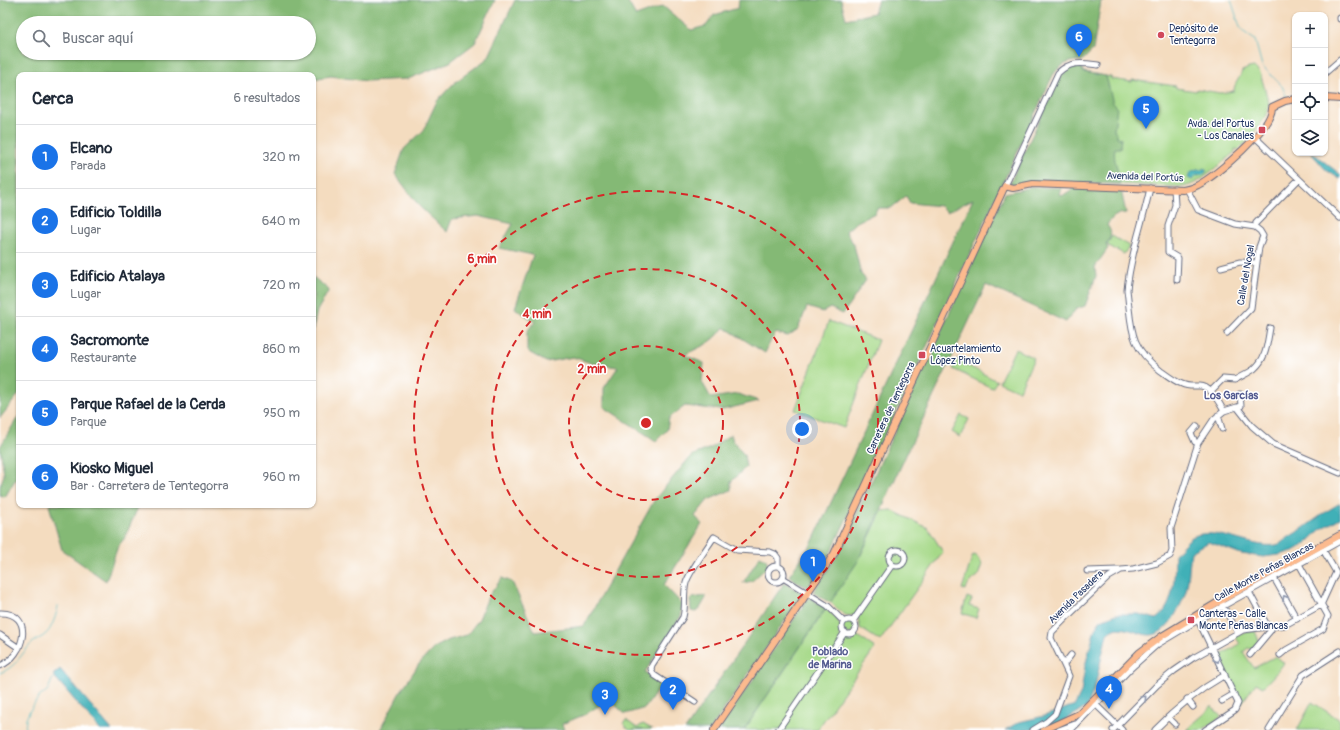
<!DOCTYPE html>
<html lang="es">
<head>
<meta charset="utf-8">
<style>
  :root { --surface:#fff; --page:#f2f2f3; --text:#1f2937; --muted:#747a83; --line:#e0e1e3; --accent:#1a73e8 }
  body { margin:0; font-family:Pangolin,sans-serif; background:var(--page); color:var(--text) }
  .controls { position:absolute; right:12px; top:12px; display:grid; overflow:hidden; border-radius:8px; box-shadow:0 1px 3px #0004 }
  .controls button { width:36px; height:36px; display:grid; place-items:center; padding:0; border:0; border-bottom:1px solid var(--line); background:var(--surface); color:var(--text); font:20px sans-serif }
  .you { position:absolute; left:802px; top:429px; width:14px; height:14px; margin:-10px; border:3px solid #fff; border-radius:50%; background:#1a73e8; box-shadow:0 0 0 6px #1a73e833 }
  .badge { display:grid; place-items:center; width:26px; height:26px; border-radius:50%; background:var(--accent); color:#fff; font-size:13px; font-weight:700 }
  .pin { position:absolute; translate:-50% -33px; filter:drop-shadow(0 1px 2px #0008) }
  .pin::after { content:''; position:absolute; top:21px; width:14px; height:12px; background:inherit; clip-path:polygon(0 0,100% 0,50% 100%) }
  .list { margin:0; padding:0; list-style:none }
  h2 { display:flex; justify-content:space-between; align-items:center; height:52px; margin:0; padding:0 16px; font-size:17px }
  h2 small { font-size:13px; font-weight:400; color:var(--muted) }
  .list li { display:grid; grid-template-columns:26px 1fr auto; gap:12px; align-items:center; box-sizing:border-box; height:64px; padding:0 16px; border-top:1px solid var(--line) }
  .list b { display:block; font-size:15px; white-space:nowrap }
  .list p { margin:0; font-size:13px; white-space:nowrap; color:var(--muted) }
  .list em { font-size:13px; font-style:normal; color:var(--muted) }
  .icon { flex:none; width:22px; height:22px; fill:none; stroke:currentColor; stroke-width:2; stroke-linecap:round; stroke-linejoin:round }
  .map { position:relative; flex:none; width:1340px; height:730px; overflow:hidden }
  .search { position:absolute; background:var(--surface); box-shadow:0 1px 3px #0004; left:16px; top:16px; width:300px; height:44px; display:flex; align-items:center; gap:10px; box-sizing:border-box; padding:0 14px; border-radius:22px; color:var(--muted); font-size:15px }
  .panel { position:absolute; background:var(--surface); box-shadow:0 1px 3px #0004; left:16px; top:72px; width:300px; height:436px; border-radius:8px }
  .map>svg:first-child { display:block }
  .green { fill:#a6d988; stroke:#608473 }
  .forest { fill:#84b974; stroke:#507469; fill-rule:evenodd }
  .water { fill:#40b0b7; stroke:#2e708a }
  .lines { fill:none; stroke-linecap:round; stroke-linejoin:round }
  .stream { stroke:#40b0b7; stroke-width:1 }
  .minor-casing { stroke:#676c80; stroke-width:7 }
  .major-casing { stroke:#676c80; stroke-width:8 }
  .minor { stroke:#fff; stroke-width:5 }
  .major { stroke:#fcba8e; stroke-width:6 }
  .oneway { stroke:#8d97ae }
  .ring { fill:none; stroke:#d62828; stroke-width:2; stroke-dasharray:7 5 }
  .poi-dot { fill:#d1495b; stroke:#fff; stroke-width:1.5 }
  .labels { text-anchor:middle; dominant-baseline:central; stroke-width:3; stroke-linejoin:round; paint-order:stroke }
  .poi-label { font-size:10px; fill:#1b2f5e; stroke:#fff; text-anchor:start }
  .street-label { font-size:10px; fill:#1b2f5e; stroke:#fff }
  .neighbourhood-label { font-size:11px; font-weight:bold; fill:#555c91; stroke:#fff }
  .centre { fill:#d62828; stroke:#fff; stroke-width:2 }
  .ring-label { font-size:12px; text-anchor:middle; font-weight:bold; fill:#d62828; stroke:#fff; stroke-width:3; stroke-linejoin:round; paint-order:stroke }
</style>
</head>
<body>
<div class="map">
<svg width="1340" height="730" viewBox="0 0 1340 730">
  <rect width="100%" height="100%" fill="#fff"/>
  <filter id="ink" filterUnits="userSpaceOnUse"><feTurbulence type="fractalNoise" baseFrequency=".025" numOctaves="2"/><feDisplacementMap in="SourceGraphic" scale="8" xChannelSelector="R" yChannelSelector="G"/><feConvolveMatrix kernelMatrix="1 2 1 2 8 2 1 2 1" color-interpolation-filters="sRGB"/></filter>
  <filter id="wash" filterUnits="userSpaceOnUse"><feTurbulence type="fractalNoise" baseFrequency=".012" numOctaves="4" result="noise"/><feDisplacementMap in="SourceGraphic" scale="16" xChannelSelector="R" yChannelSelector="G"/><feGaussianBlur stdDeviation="0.9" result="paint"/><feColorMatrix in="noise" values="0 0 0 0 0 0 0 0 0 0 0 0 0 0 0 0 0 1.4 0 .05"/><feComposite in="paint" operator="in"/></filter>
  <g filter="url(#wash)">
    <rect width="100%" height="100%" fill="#f4dcbf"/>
    <path class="green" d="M1081 66 1083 72 1111 77V79L1132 82V80L1176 86V88L1196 91 1197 89 1220 93 1234 91C1234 83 1240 79 1242 71L1249 68 1254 67 1260 73 1269 103 1267 115 1247 142 1238 150 1237 149H1235V152C1221 163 1201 184 1183 187L1071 182 1010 183 1058 80C1064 71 1070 67 1081 66Z
      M1112 236 1129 246 1124 254 1107 245Z
      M829 321 878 340 844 428 795 410Z
      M1015 349 1034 358 1019 391 999 382Z
      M958 358 965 364 997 381 992 388 953 369Z
      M961 415 969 419 960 437 952 432Z
      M891 510 928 528 943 552 880 641 860 628 858 618 854 615C844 619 838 608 830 602L858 561 882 511Z
      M973 555 977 556 982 564 978 576 970 582 965 590 962 589Z
      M967 597 972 599 969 606 979 609 976 618 962 613Z
      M826 609C835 616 844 624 839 636L844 639 846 638 856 635 875 648 817 730H744Z
      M842 627a7 7 0 1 1 14 0a7 7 0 1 1-14 0Z
      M1255 631 1259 641 1252 650 1248 648 1243 652 1254 668 1276 656 1284 663 1278 671 1263 687 1256 683 1241 704 1218 657 1240 644 1235 636 1241 633Z
      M1312 702 1340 720V730H1297Z
      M1212 706 1221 717 1202 730H1186L1210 709 1209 707Z
      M626 720 637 728 643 724 652 729 629 730 623 723Z"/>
    <path class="forest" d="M0 0H495L475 43 450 62 408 79 366 81 331 76 313 79V75H19V394L0 418ZM23 23H309V53H23Z
      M515 0H627L636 16 663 6 691 30 706 26 714 15 738 8 739 0H841L846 19 874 13 878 0H1104L1101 1 1093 50 1082 61C1070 60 1060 65 1053 75L831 552 808 587 800 584 789 576 812 543 973 199 947 212 940 206 910 203 906 196 891 208H877L875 213 855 223 846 231 854 245 861 274 866 280 843 314 830 308 823 312 807 307 798 329 788 336 776 333 771 340 765 353 724 327C713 344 701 346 684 355L704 363 702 382 711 398 738 394 759 401 722 410 685 406 669 418 667 430 656 441 604 407V388L618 367 594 364 573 357 546 362 527 351V331L535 322 515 308 533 255 499 248 513 224 478 216 452 219 447 232 420 207 395 174 404 149 423 131 437 101 454 83 488 58Z
      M1081 66 1083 72 1106 76 1113 103 1117 107 1114 130 1118 138 1121 137 1120 148H1115C1112 160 1120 172 1120 184L1034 182 1016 186 1010 183 1058 80C1064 71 1070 67 1081 66Z
      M1032 187 1062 188 1060 194 1062 196 1074 188 1121 190 1126 213C1117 213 1111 218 1107 225 1113 233 1111 237 1106 245L1108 248 1095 267 1096 276 1085 306 1076 309 1066 322 986 285 906 455 858 561 830 603 813 592 837 556 1005 193Z
      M313 277 329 290 317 311 313 329Z
      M19 415V479L15 480 5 497 0 495V486L4 475 0 447Z
      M731 434 733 441 744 455 746 467 731 482V490L708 500 695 516 702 524 664 585 682 604 681 616 645 672 662 684 645 708 625 714 609 699 586 714 562 724 564 730H380L399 694 419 664 434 648 449 640 467 635 479 619 488 597 502 578 512 582 535 632 584 626 655 499 691 456 711 448Z
      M49 505H139L124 539 118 546 106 581 62 550Z
      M760 556 766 559 768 566 752 581 743 583Z
      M784 583 801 592 803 594 710 730H685L743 645Z
      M705 596 706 598 699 610 695 612 691 611 690 600 692 598Z
      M809 597 826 608 744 730H719Z"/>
    <path class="water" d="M1311 153H1313L1340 174V179L1326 170Z
      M1203 168 1206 170V172L1203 175 1196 176 1192 180 1188 178 1190 173 1197 170H1202Z
      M1340 503V518L1320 530 1308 542 1293 551 1279 555 1263 557 1241 554 1209 542 1191 552C1189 565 1189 586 1184 597 1178 611 1167 634 1151 635 1138 636 1119 620 1107 634L1095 686 1087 707 1060 723 1029 730H1005L1019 722 1044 716 1075 705 1081 693 1085 666 1095 629 1101 620 1116 614H1139L1156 619C1176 605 1174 576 1175 554 1180 549 1186 541 1192 537 1215 525 1250 549 1276 545 1281 544 1285 540 1289 537 1307 527 1322 513 1340 503Z
      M60 669 112 730H100L53 675Z"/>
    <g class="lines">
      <path class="stream" d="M1231 0 1241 30 1255 40 1262 66 1282 86 1287 98
        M0 673C16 667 19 657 30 645 35 640 42 638 47 633 52 628 57 613 58 606
        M25 730 26 719 29 712 39 697 48 690 52 680 55 677"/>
    </g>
  </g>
  <g filter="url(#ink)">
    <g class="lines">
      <g class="minor-casing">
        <path id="minor" d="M1340 18V19
          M1325 73 1340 60
          M1255 137 1340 218
          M1005 186 1058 73C1070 61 1082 63 1098 65
          M1150 188C1143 222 1130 255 1127 290 1132 328 1128 346 1161 371 1168 376 1174 381 1182 384 1188 387 1193 386 1200 386 1211 386 1219 403 1224 411
          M1174 189 1175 205 1168 226V252L1178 258 1177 280
          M1187 189 1198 210 1235 224 1255 227 1260 231 1263 236 1259 247 1251 308 1227 333
          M1256 223 1299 179
          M1221 267 1240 262 1257 263
          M1211 391 1223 379 1235 380C1241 376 1249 373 1254 369 1267 358 1267 343 1270 328
          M1237 407 1241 406 1240 394
          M1218 415 1222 429
          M1197 426 1191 433 1195 442 1198 443
          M889 558a8 8 0 1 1 16 0a8 8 0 1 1-16 0Z
          M768 574a8 8 0 1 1 16 0a8 8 0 1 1-16 0Z
          M1087 571 1118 570
          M783 578 828 606 844 622
          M1274 578 1297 619
          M1249 592 1268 627
          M1222 604 1238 633
          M0 613C35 612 25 656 0 666
          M1197 618 1238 703 1235 710 1205 730
          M842 627a7 7 0 1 1 14 0a7 7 0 1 1-14 0Z
          M853 621 892 565
          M0 635 19 648
          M1250 655 1271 630V627
          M1280 655 1286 650 1323 629 1328 616 1299 564
          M1064 664 1071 655
          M1187 699 1193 707
          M1222 701 1234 694
          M695 702 654 675 651 669 652 665 683 617C686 606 683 594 686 583 689 572 707 548 714 537L737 550 770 552 775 554 778 558V566
          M1094 703 1122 730
          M1168 717 1175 724
          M778 730 845 632
          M1033 730 1046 722 1055 714 1069 676 1051 638 1052 632 1067 617 1109 577 1121 570 1133 569 1157 563 1170 556 1172 551 1171 528 1198 443 1214 419 1224 411 1237 407 1252 426 1273 444 1340 473
          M1059 730 1075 724
          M1071 730 1129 670 1158 644 1198 620 1340 541
          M1113 730 1157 685 1174 671 1193 658 1243 630 1285 625 1321 605 1336 572 1323 550
          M1155 730C1177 707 1197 691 1225 675
          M1269 730 1303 675 1340 651"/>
      </g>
      <g class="major-casing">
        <path id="major" d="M1325 98 1340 99
          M714 730 834 554 1005 186 1013 188 1033 184 1183 190C1188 189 1193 188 1198 185 1216 176 1273 128 1272 107L1285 101 1295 99
          M1044 730 1079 714 1139 653 1162 636 1220 601 1340 535"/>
      </g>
      <use href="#minor" class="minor"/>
      <use href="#major" class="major"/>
    </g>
    <defs><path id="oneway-chevron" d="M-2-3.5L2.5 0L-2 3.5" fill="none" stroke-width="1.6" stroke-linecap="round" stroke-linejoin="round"/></defs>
    <g class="oneway">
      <use href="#oneway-chevron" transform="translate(1285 598) rotate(-119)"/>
      <use href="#oneway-chevron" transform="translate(1217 660) rotate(64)"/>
      <use href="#oneway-chevron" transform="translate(1144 698) rotate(-46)"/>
    </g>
  </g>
  <g class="ring">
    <circle cx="646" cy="423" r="77"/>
    <circle cx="646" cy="423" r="154"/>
    <circle cx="646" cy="423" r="232"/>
  </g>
  <g class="poi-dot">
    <circle cx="1161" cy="35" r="4"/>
    <rect x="1258" y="126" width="8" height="8" rx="2"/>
    <rect x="918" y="351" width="8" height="8" rx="2"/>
    <rect x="1187" y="616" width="8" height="8" rx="2"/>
  </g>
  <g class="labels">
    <g class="poi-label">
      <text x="1169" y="29">Depósito de<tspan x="1169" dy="12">Tentegorra</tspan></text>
      <text x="1254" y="124" text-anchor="end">Avda. del Portus<tspan x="1254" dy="12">- Los Canales</tspan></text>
      <text x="930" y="349">Acuartelamiento<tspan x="930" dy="12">López Pinto</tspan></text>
      <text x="1199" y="614">Canteras - Calle<tspan x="1199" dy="12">Monte Peñas Blancas</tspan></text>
    </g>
    <g class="street-label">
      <text transform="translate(1145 177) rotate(2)">Avenida del Portús</text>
      <text transform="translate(1246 275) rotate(-80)">Calle del Nogal</text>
      <text transform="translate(891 408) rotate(-65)">Carretera de Tentegorra</text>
      <text transform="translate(1264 572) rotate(-29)">Calle Monte Peñas Blancas</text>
      <text transform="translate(1076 597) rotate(-44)">Avenida Pasadera</text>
    </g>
    <g class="neighbourhood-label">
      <text x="1231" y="395">Los Garcías</text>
      <text x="830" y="651">Poblado<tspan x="830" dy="13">de Marina</tspan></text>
    </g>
  </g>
  <circle cx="646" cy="423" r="6" class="centre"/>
  <g class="ring-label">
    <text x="482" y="263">6 min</text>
    <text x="537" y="318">4 min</text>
    <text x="592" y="373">2 min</text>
  </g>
</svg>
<div class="controls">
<button>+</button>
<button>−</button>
<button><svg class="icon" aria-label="locate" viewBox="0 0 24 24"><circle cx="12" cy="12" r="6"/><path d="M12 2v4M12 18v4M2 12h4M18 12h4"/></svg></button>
<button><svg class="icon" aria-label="layers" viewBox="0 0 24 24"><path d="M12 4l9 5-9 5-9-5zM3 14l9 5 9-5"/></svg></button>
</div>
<div class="you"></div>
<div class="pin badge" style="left:813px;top:582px">1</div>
<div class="pin badge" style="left:673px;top:710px">2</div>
<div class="pin badge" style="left:605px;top:715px">3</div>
<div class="pin badge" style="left:1109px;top:709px">4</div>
<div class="pin badge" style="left:1146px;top:129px">5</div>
<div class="pin badge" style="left:1079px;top:57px">6</div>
<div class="search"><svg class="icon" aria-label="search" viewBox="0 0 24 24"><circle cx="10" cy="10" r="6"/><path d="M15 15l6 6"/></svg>Buscar aquí</div>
<section class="panel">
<h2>Cerca<small>6 resultados</small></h2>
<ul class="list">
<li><span class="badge">1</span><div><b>Elcano</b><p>Parada</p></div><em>320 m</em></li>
<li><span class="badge">2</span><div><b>Edificio Toldilla</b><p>Lugar</p></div><em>640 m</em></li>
<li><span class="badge">3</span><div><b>Edificio Atalaya</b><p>Lugar</p></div><em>720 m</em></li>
<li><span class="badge">4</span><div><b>Sacromonte</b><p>Restaurante</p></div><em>860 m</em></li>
<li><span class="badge">5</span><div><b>Parque Rafael de la Cerda</b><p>Parque</p></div><em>950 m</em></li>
<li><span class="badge">6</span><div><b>Kiosko Miguel</b><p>Bar · Carretera de Tentegorra</p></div><em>960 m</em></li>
</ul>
</section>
</div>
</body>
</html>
